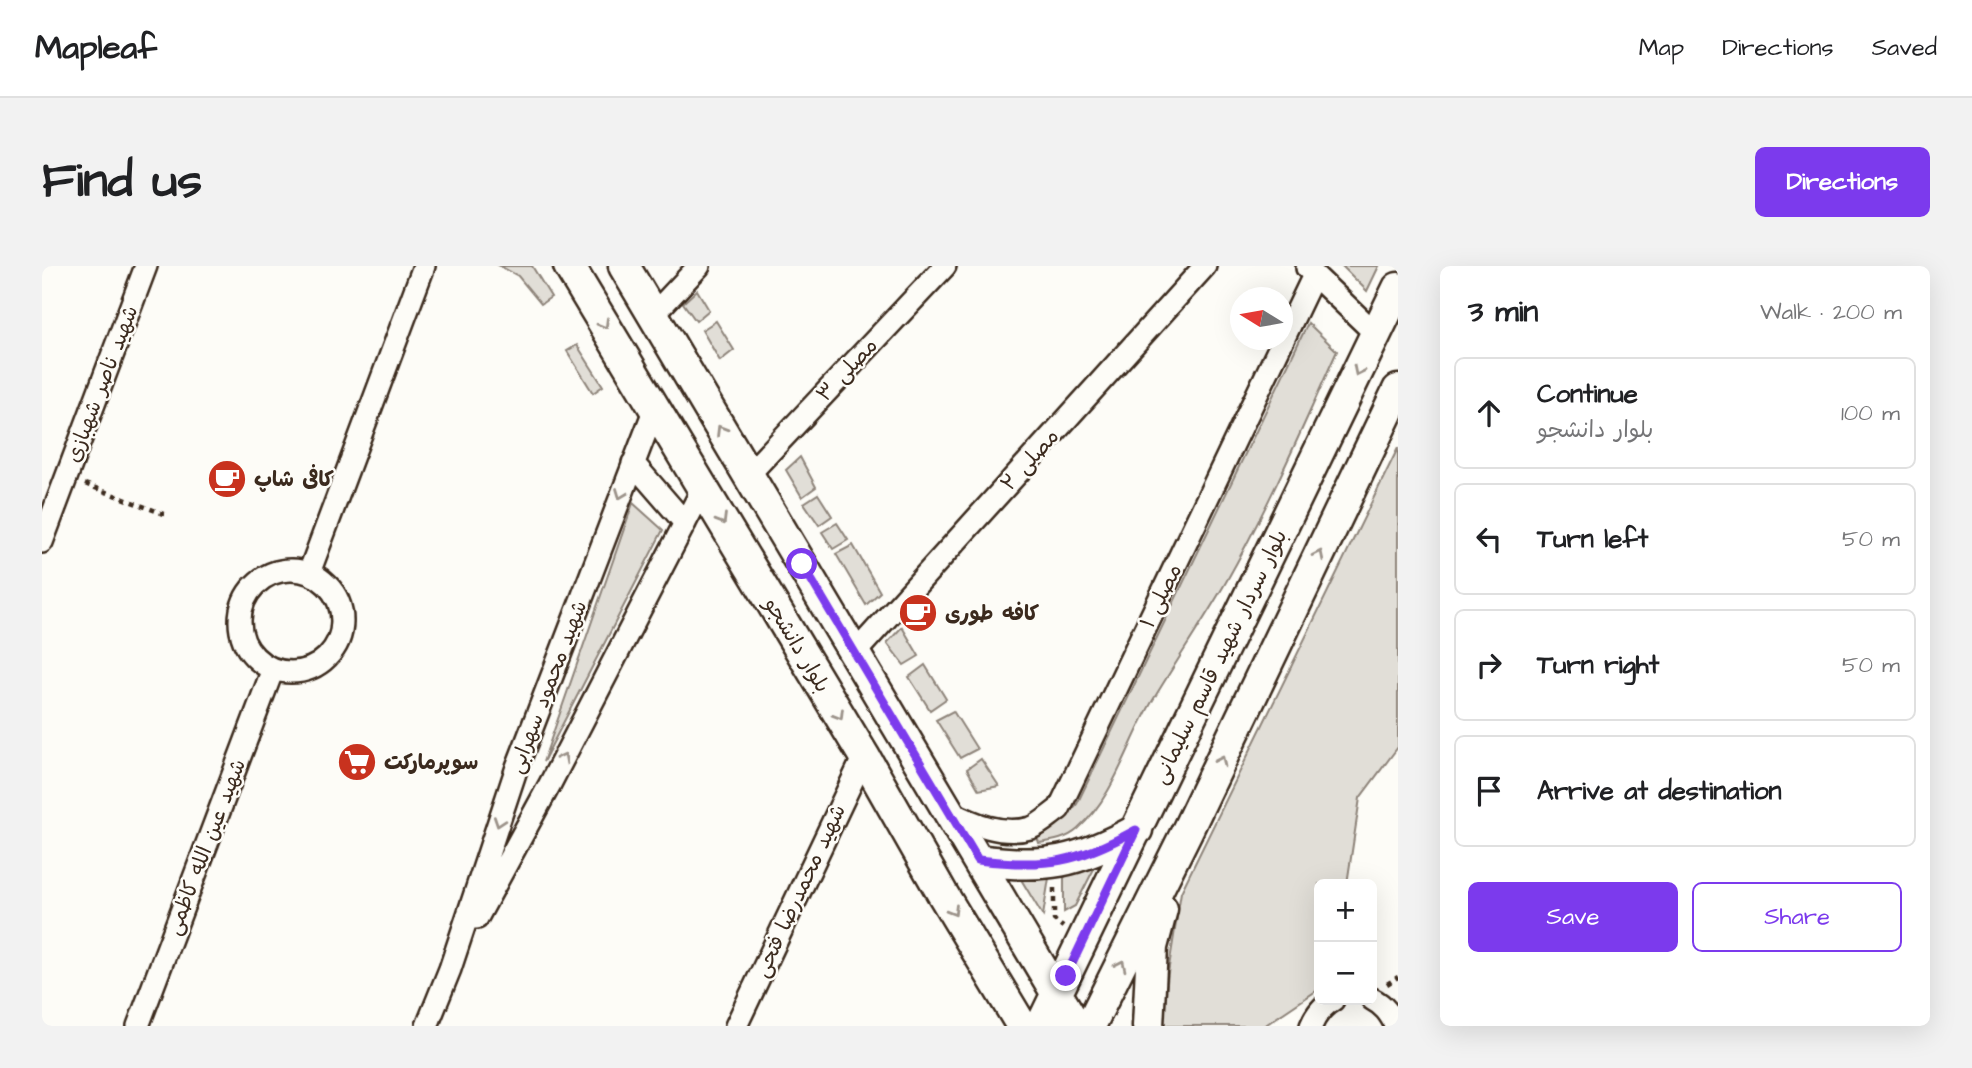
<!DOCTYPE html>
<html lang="en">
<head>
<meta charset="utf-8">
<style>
  :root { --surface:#fff; --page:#f2f2f2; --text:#202124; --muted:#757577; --line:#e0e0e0; --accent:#7c3aed }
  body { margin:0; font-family:"Architects Daughter","Playpen Sans Arabic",sans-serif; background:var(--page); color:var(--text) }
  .controls { position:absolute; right:21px; bottom:21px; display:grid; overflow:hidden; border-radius:10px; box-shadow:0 7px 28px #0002 }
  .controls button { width:63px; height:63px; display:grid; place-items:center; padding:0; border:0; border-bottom:2px solid var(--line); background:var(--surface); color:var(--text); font:35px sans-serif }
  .compass { position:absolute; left:1188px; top:21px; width:63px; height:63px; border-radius:50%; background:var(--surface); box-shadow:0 7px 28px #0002; rotate:281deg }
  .stop { position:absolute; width:21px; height:21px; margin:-16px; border:5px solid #7c3aed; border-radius:50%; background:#fff }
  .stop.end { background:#7c3aed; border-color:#fff; box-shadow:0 2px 7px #0008 }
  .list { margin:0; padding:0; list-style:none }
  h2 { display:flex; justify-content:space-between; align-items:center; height:91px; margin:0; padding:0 28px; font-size:30px }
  h2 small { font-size:23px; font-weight:400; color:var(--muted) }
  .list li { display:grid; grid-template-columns:46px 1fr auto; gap:21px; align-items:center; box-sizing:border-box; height:112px; margin:0 14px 14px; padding:0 14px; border:2px solid var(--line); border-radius:10px }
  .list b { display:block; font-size:26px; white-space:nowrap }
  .list p { margin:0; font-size:23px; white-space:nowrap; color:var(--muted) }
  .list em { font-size:23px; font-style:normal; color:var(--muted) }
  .actions { display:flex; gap:14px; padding:21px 28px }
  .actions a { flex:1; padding:16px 0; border:2px solid var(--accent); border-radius:10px; text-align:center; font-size:24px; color:var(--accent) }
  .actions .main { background:var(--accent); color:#fff }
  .icon { flex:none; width:38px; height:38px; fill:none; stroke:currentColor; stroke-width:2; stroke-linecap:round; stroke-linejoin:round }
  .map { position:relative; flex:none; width:1356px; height:760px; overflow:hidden; border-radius:10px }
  header { display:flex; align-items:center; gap:42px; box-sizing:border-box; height:98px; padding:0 35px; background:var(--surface); border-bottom:2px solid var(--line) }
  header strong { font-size:33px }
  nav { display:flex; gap:38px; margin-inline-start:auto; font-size:24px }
  .intro { display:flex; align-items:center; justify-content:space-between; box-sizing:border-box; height:168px; padding:0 42px }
  h1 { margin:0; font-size:49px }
  .button { padding:18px 32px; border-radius:10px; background:var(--accent); color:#fff; font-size:24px; font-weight:700 }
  main { display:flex; gap:42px; padding:0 42px }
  aside { flex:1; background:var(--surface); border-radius:10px; box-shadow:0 7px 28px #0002 }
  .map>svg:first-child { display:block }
  .green { fill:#e1ded7; stroke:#8e847a; stroke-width:2 }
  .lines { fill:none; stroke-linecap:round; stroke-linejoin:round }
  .minor-casing { stroke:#3b2a1e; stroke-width:26 }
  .secondary-casing { stroke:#3b2a1e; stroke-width:35 }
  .path { stroke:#3b2a1e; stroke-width:4.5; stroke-dasharray:5 5; stroke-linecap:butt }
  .minor { stroke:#fdfcf7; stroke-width:21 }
  .secondary { stroke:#fdfcf7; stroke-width:30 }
  .oneway { stroke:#9c938a }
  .route { stroke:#7c3aed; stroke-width:9 }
  .labels { text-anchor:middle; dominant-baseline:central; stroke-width:5; stroke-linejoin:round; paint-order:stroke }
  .street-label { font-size:21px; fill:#3b2a1e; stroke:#fdfcf7 }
  .poi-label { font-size:21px; font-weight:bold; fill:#3b2a1e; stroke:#fdfcf7; text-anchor:start }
</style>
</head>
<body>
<header>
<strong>Mapleaf</strong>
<nav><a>Map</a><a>Directions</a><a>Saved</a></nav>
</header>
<div class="intro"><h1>Find us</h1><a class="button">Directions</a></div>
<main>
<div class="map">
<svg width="1356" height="760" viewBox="0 0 1356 760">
  <rect width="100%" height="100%" fill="#fdfcf7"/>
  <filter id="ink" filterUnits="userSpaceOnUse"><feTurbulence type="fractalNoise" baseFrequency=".0143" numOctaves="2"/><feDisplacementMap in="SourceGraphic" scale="14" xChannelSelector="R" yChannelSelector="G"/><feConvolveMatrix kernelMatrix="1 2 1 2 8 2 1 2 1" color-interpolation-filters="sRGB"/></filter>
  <g filter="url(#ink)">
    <path class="green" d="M458 0H490L509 31 499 38 476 10Z
      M1300 0H1337L1325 25Z
      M655 24 667 44 654 55 641 37Z
      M674 55 692 84 678 95 660 64Z
      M1266 57 1295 85C1260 163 1226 242 1184 316 1161 356 1135 394 1111 434 1086 476 1073 530 1036 563 1025 573 1011 575 997 577L995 571 1022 553 1035 538Z
      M535 79 561 120 551 127 525 85Z
      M1356 182V481L1318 532 1305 618H1277V723L1222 760H1121L1126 707 1139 626Z
      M758 191 774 221 760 231 744 204Z
      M776 228 790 250 777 259 762 237Z
      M591 237 621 264 501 496Z
      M795 257 806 274 791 283 780 266Z
      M811 279 838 326 824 339 794 288Z
      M860 361 877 390 862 399 845 377Z
      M883 399 904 433 888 444 867 411Z
      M911 445 935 483 918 492 894 454Z
      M939 493 957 520 937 524 925 503Z
      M1057 593 1033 640 1022 646V611Z
      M977 610 1007 612 1001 650Z"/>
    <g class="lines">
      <g class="minor-casing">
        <path id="minor" d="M1265 2 1334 68
          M611 49 657 0
          M591 197 643 257
          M706 209 903 0
          M0 276 104 0
          M198 355a51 51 0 1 1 102 0a51 51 0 1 1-102 0Z
          M267 307 382 0
          M813 387 1163 0
          M907 545C932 558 960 570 989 562 998 559 1008 549 1017 543L1272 9
          M435 652 508 518 661 222
          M1330 733C1342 739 1348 748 1354 760
          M96 760 231 403
          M385 760 408 703 475 501 613 142
          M694 760 822 490
          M1269 760C1274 748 1280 740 1291 734"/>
      </g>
      <g class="secondary-casing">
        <path id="secondary" d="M527 0 822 490 900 627 980 760
          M582 0 1034 760
          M936 594C1004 603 1034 597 1095 564
          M999 760 1356 22
          M1048 760 1145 565 1356 124
          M1106 760 1110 681 1120 643"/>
      </g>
      <path class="path" d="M43 218 127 250
        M1012 622V654L1021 661
        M1345 718 1356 711"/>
      <use href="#minor" class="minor"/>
      <use href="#secondary" class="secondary"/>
    </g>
    <defs><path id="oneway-chevron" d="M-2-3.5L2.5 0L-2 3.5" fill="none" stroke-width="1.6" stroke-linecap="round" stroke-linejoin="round" transform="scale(1.75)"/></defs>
    <g class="oneway">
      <use href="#oneway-chevron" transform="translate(562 58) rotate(59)"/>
      <use href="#oneway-chevron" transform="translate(1316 105) rotate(116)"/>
      <use href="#oneway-chevron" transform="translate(679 164) rotate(-121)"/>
      <use href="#oneway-chevron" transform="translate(579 228) rotate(111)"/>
      <use href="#oneway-chevron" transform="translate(680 254) rotate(59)"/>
      <use href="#oneway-chevron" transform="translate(1277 289) rotate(-64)"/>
      <use href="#oneway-chevron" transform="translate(797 449) rotate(59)"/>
      <use href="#oneway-chevron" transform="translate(521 492) rotate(-63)"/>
      <use href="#oneway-chevron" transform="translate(1179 495) rotate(-64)"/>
      <use href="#oneway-chevron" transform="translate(457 556) rotate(109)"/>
      <use href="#oneway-chevron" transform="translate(911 645) rotate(59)"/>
      <use href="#oneway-chevron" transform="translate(1079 699) rotate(-64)"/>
    </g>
  </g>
  <g class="lines" filter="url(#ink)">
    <path class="route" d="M760 298 936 594C1005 602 1034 597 1094 564L1024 710"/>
  </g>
  <defs>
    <g id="cafe-disc" transform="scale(2.0125)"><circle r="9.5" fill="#c8321e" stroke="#fdfcf7"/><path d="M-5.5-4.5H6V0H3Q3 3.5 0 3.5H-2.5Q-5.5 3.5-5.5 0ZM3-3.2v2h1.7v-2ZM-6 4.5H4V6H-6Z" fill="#fff"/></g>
    <g id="supermarket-disc" transform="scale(2.0125)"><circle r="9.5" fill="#c8321e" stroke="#fdfcf7"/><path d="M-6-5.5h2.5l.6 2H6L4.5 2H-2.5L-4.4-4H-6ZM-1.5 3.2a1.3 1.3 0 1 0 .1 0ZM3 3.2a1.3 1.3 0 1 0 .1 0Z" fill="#fff"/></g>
  </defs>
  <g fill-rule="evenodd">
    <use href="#cafe-disc" x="185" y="213"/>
    <use href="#cafe-disc" x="876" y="347"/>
    <use href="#supermarket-disc" x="315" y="496"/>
  </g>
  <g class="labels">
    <g class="street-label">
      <text transform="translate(805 104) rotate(-47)">مصلی ۳</text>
      <text transform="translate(60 118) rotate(-69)">شهید ناصر شهبازی</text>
      <text transform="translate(988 194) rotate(-48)">مصلی ۲</text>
      <text transform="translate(1119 330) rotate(-64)">مصلی ۱</text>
      <text transform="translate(755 379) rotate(59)">بلوار دانشجو</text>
      <text transform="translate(1178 391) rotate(-64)">بلوار سردار شهید قاسم سلیمانی</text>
      <text transform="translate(506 421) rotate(-69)">شهید محمود سهرابی</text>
      <text transform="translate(164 581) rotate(-69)">شهید عین الله کاظمی</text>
      <text transform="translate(758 625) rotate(-65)">شهید محمدرضا فتحی</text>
    </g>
    <g class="poi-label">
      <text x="212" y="213">کافی شاپ</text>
      <text x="903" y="347">کافه طوری</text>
      <text x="342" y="496">سوپرمارکت</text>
    </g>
  </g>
</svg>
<div class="controls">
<button>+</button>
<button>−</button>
</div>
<svg class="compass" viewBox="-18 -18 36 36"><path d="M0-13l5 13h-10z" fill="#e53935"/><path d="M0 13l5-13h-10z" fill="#757577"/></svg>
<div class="stop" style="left:760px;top:298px"></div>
<div class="stop end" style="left:1024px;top:710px"></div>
</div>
<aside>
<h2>3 min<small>Walk · 200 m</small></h2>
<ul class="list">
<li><svg class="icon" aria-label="ahead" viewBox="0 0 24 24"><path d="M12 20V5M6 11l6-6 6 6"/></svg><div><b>Continue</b><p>بلوار دانشجو</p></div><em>100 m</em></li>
<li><svg class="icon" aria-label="left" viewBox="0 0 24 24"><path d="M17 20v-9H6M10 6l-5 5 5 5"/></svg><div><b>Turn left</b></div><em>50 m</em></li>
<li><svg class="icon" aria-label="right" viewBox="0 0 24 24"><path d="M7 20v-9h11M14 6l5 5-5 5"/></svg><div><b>Turn right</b></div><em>50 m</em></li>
<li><svg class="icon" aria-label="arrive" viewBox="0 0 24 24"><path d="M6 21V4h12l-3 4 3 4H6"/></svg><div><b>Arrive at destination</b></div></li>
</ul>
<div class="actions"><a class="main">Save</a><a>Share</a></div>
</aside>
</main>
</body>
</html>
